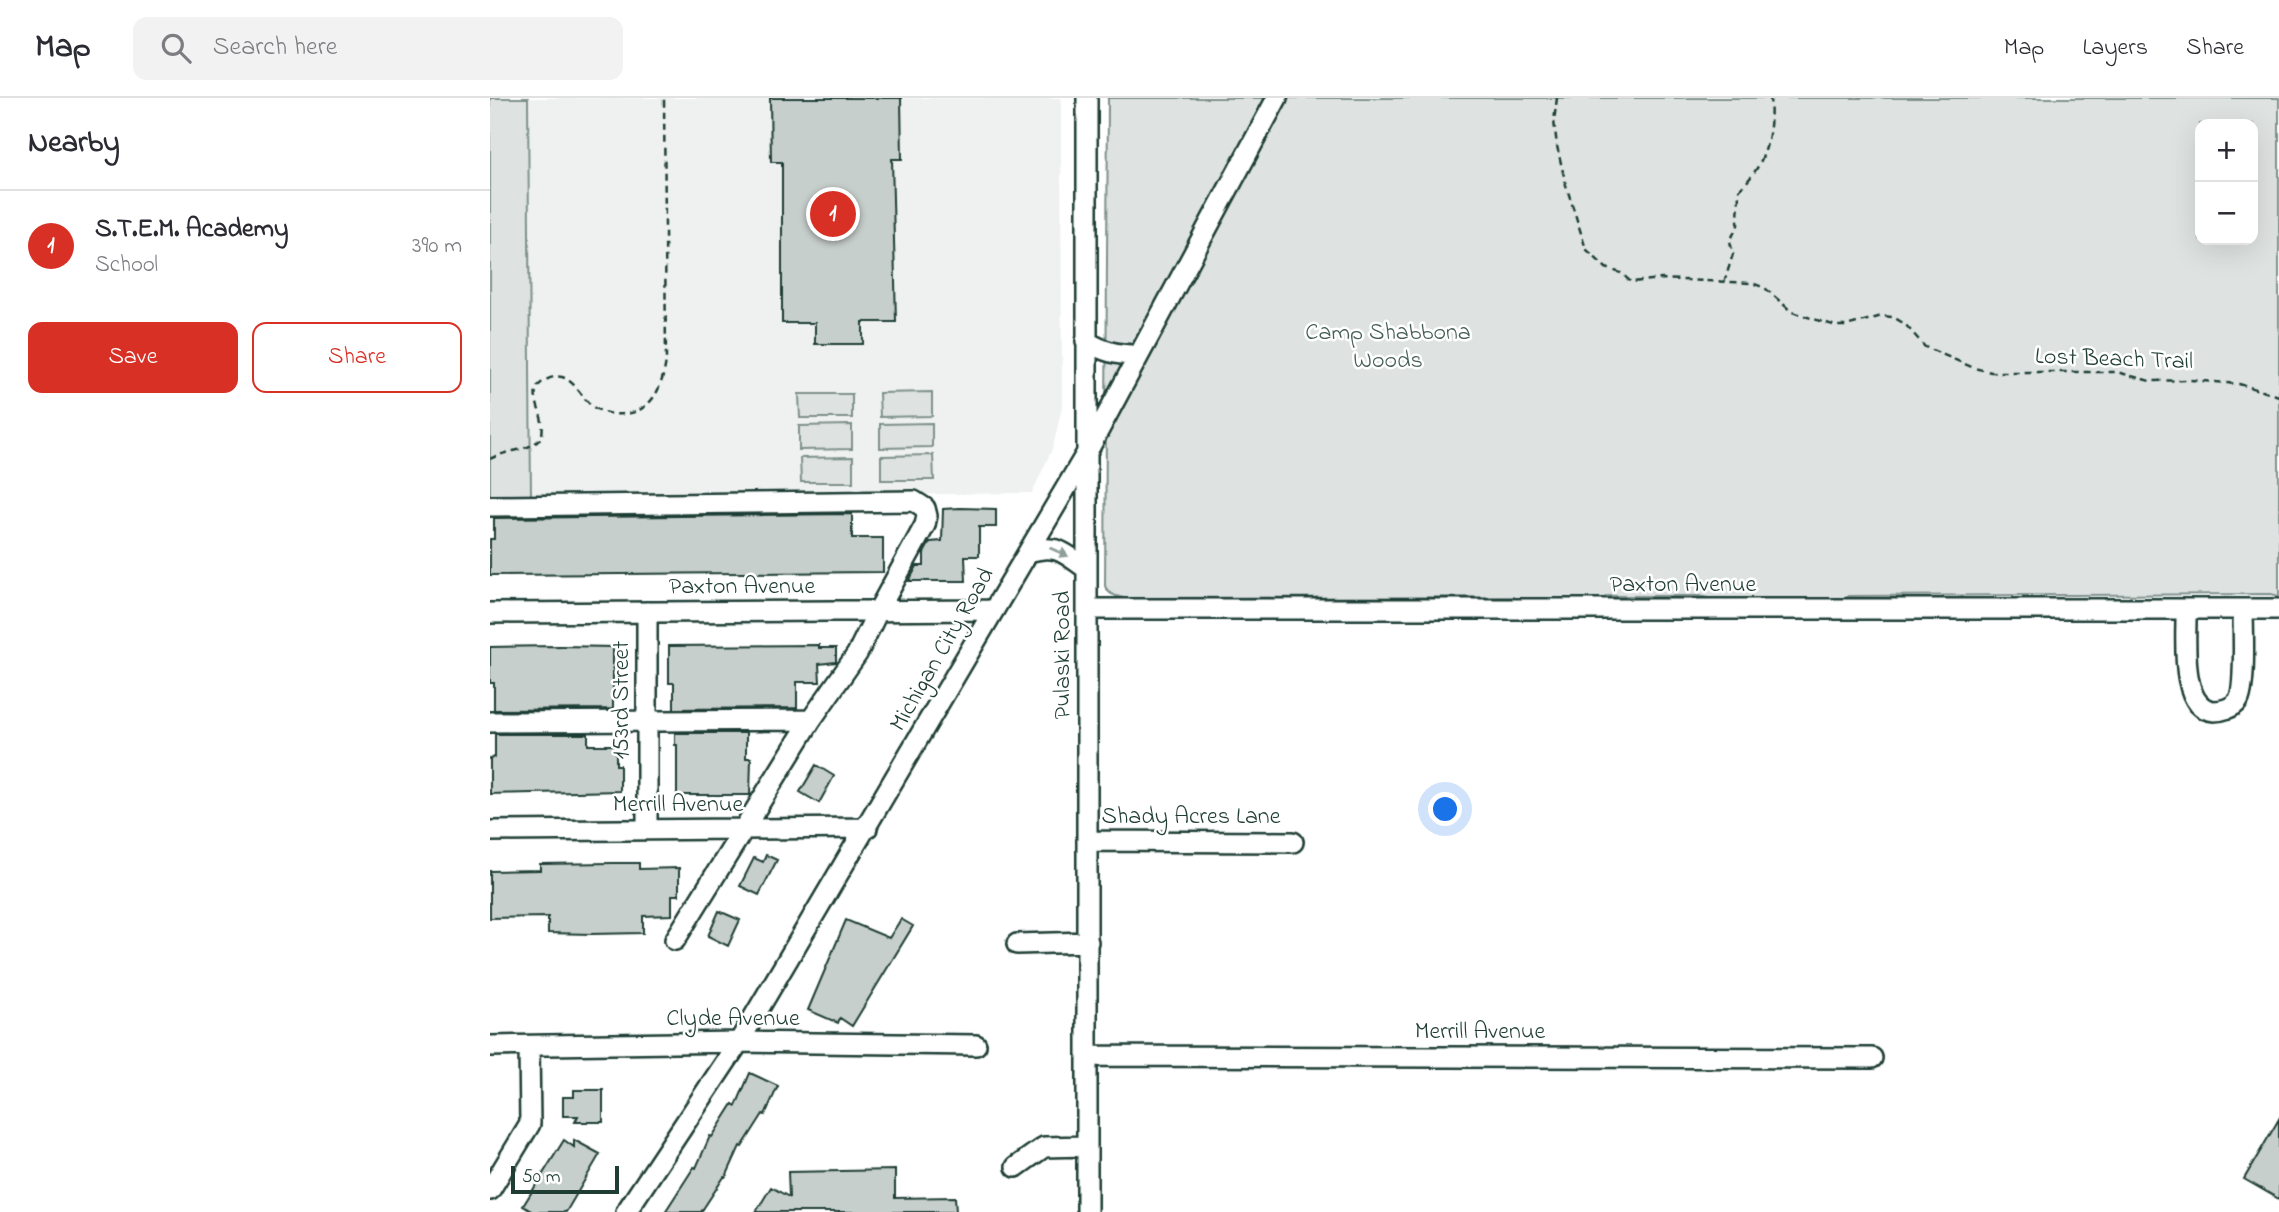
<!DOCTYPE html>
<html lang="en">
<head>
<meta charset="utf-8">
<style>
  :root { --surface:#fff; --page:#f2f2f3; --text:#2b2b33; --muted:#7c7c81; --line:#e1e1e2; --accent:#d93025 }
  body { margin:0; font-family:"Indie Flower",sans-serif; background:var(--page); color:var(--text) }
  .controls { position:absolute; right:21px; top:21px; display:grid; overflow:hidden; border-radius:14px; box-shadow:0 7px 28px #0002 }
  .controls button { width:63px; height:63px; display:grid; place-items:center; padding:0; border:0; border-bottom:2px solid var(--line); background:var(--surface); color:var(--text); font:35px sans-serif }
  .scale { position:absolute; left:21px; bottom:18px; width:108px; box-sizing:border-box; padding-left:7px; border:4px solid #1f3d34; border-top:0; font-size:19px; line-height:24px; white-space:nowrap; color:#1f3d34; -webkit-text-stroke:5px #fff; paint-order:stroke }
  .you { position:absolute; left:956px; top:712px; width:24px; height:24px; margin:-18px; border:5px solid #fff; border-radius:50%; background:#1a73e8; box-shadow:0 0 0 10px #1a73e833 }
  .badge { display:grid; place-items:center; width:46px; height:46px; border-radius:50%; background:var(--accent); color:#fff; font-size:23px; font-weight:700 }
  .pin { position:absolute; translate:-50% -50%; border:4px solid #fff; box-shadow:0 2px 7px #0006 }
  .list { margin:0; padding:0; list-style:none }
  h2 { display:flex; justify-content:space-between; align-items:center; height:91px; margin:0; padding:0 28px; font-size:30px }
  h2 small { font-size:23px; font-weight:400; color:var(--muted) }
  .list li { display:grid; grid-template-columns:46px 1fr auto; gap:21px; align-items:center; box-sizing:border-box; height:112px; padding:0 28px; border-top:2px solid var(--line) }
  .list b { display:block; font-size:26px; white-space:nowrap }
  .list p { margin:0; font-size:23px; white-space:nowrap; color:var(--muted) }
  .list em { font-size:23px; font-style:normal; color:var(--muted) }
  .actions { display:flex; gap:14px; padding:21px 28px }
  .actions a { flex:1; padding:16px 0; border:2px solid var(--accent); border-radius:14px; text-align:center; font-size:24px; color:var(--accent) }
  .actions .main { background:var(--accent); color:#fff }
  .icon { flex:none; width:38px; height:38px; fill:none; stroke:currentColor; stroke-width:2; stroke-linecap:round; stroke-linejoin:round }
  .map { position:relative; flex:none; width:1789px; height:1114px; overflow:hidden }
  header { display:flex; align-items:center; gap:42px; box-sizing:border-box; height:98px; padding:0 35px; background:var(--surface); border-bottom:2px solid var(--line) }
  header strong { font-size:33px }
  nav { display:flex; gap:38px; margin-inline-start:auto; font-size:24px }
  .search { width:490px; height:63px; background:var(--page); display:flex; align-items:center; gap:18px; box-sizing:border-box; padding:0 24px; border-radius:14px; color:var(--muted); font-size:26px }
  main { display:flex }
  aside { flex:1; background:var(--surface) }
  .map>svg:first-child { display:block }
  .built { fill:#eef1f0 }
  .green { fill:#dee3e2; stroke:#7e908b; stroke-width:2; fill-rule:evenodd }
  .building { fill:#c7cfcc; stroke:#1f3d34; stroke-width:2 }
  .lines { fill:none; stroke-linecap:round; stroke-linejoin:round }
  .minor-casing { stroke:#1f3d34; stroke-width:24 }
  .path { stroke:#1f3d34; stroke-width:2.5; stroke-dasharray:7 5; stroke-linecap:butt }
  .minor { stroke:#fff; stroke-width:19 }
  .oneway { fill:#8f9e9a }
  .labels { text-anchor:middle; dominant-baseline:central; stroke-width:5; stroke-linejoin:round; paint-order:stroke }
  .park-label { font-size:24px; fill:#455e57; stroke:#fff }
  .street-label { font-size:24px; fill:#1f3d34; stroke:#fff }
</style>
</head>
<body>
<header>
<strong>Map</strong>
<div class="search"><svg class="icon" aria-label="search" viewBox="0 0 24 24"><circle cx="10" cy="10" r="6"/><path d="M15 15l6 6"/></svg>Search here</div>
<nav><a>Map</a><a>Layers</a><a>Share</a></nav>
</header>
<main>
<aside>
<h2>Nearby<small></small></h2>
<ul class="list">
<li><span class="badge">1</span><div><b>S.T.E.M. Academy</b><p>School</p></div><em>390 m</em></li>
</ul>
<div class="actions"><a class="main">Save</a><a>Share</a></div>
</aside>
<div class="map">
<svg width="1789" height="1114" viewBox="0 0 1789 1114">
  <rect width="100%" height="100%" fill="#fff"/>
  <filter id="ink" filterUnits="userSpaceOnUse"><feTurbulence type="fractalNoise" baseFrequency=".0143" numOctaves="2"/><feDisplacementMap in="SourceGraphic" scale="14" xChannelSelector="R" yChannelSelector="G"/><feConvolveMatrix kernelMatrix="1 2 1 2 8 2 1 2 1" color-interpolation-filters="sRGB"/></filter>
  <g filter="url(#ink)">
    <path class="built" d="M38 0H571L572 309 563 349 542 395 41 402Z"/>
    <path class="green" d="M0 0H38L41 402H0Z
      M618 0H1789V498L1781 496 1358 498 1356 500 1223 501 1209 498H1117L1111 504H1027L1023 499 634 500C625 498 619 497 615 488ZM1710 26H1763V142H1710Z
      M442 294V318L390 319 389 295Z
      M309 296H362V320H310Z
      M442 325V349L390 350V326Z
      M362 327V351L309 352V328Z
      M443 357 444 382H391V358Z
      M363 359V384H311L310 360Z"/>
    <path class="building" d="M280 0H411L412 61H402L406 224H373V246H325V225H292V64H281Z
      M470 410 506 411V429H489V458H475L476 483H419L427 468H434V455L440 444 452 443 453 411Z
      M362 416V440H393V474L0 477V441H4V420Z
      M329 547V550H346V564L329 566 330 584H307V610L184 611V585H179V548Z
      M70 548 123 549V611L4 612V585H0V549Z
      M185 635H256V660H261L260 697H187V647H185Z
      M5 636H98V647H126V667H130V693L0 696V660L5 659Z
      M326 667 344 678 329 705 310 694Z
      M276 757 287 762 269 797 250 788 264 760 273 764Z
      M123 765H149V771L189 770V797H182V817L153 818V835L101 836 58 835V819L0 820V773L50 772V766Z
      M229 813 250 822 238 848 218 838Z
      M411 821 423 828 362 928 350 920 348 925 318 912 356 822 399 840Z
      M260 975 288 988 275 1017 273 1016 252 1049 250 1048 236 1079H234L211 1114H175L204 1069 206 1070 220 1038 222 1039 243 1006 246 1008Z
      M84 992H113V1024H85L88 1018H73V999H84Z
      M1789 1021V1101L1754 1081Z
      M74 1042 84 1049V1042L110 1056 76 1114H43L33 1108Z
      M405 1072V1100L465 1099 466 1114H266L281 1089 299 1099 298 1074Z"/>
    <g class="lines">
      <g class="minor-casing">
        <path id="minor" d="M597 0V1114
          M596 243C614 254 628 257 648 257
          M0 408 424 403 435 410 437 418 435 427 388 513 367 556 321 622 185 842
          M539 454C567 445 574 455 597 471
          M597 511H1789
          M1696 511C1697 535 1688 611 1724 613 1732 613 1743 610 1748 603 1756 591 1753 529 1753 511
          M157 514V732
          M0 515 504 512
          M0 624 321 622
          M0 733 377 730
          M598 743 803 744
          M527 846 598 844
          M0 948 249 944 486 947
          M597 958 1382 960
          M526 1069 554 1049 597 1048
          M0 1092 40 1026 39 948
          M136 1114 249 944 596 356 787 0"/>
      </g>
      <path class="path" d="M1067 0 1064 23 1067 48 1076 87 1096 151 1116 170 1131 175 1141 184 1172 181 1262 185 1275 190 1302 214 1346 228H1356L1392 218 1403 219 1415 226 1435 249 1484 270 1501 274H1627L1660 283 1700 282 1749 286 1789 298
        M1234 185 1243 156 1240 143 1248 127 1249 92C1276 67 1283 36 1280 0
        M0 361C18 351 39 354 51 340 58 320 39 301 48 288 53 282 64 277 72 279 85 283 93 301 103 309 113 315 123 317 134 316 163 314 173 287 176 262L174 0"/>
      <use href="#minor" class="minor"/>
    </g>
    <defs><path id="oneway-solid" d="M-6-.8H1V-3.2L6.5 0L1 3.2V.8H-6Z" transform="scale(1.75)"/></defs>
    <use class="oneway" href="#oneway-solid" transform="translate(569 454) rotate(24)"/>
  </g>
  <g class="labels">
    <g class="park-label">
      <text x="898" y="235">Camp Shabbona<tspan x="898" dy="28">Woods</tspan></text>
    </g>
    <g class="street-label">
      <text transform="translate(1624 262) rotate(2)">Lost Beach Trail</text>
      <text x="1193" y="487">Paxton Avenue</text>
      <text x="252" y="489">Paxton Avenue</text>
      <text transform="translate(453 552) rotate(-60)">Michigan City Road</text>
      <text transform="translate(573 557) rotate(-90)">Pulaski Road</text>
      <text transform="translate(132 602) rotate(-90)">153rd Street</text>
      <text x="188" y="707">Merrill Avenue</text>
      <text x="701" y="719">Shady Acres Lane</text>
      <text x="243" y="921">Clyde Avenue</text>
      <text x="990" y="934">Merrill Avenue</text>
    </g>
  </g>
</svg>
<div class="controls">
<button>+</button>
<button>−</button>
</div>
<div class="scale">50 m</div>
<div class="you"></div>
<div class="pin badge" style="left:343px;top:116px">1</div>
</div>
</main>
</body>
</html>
